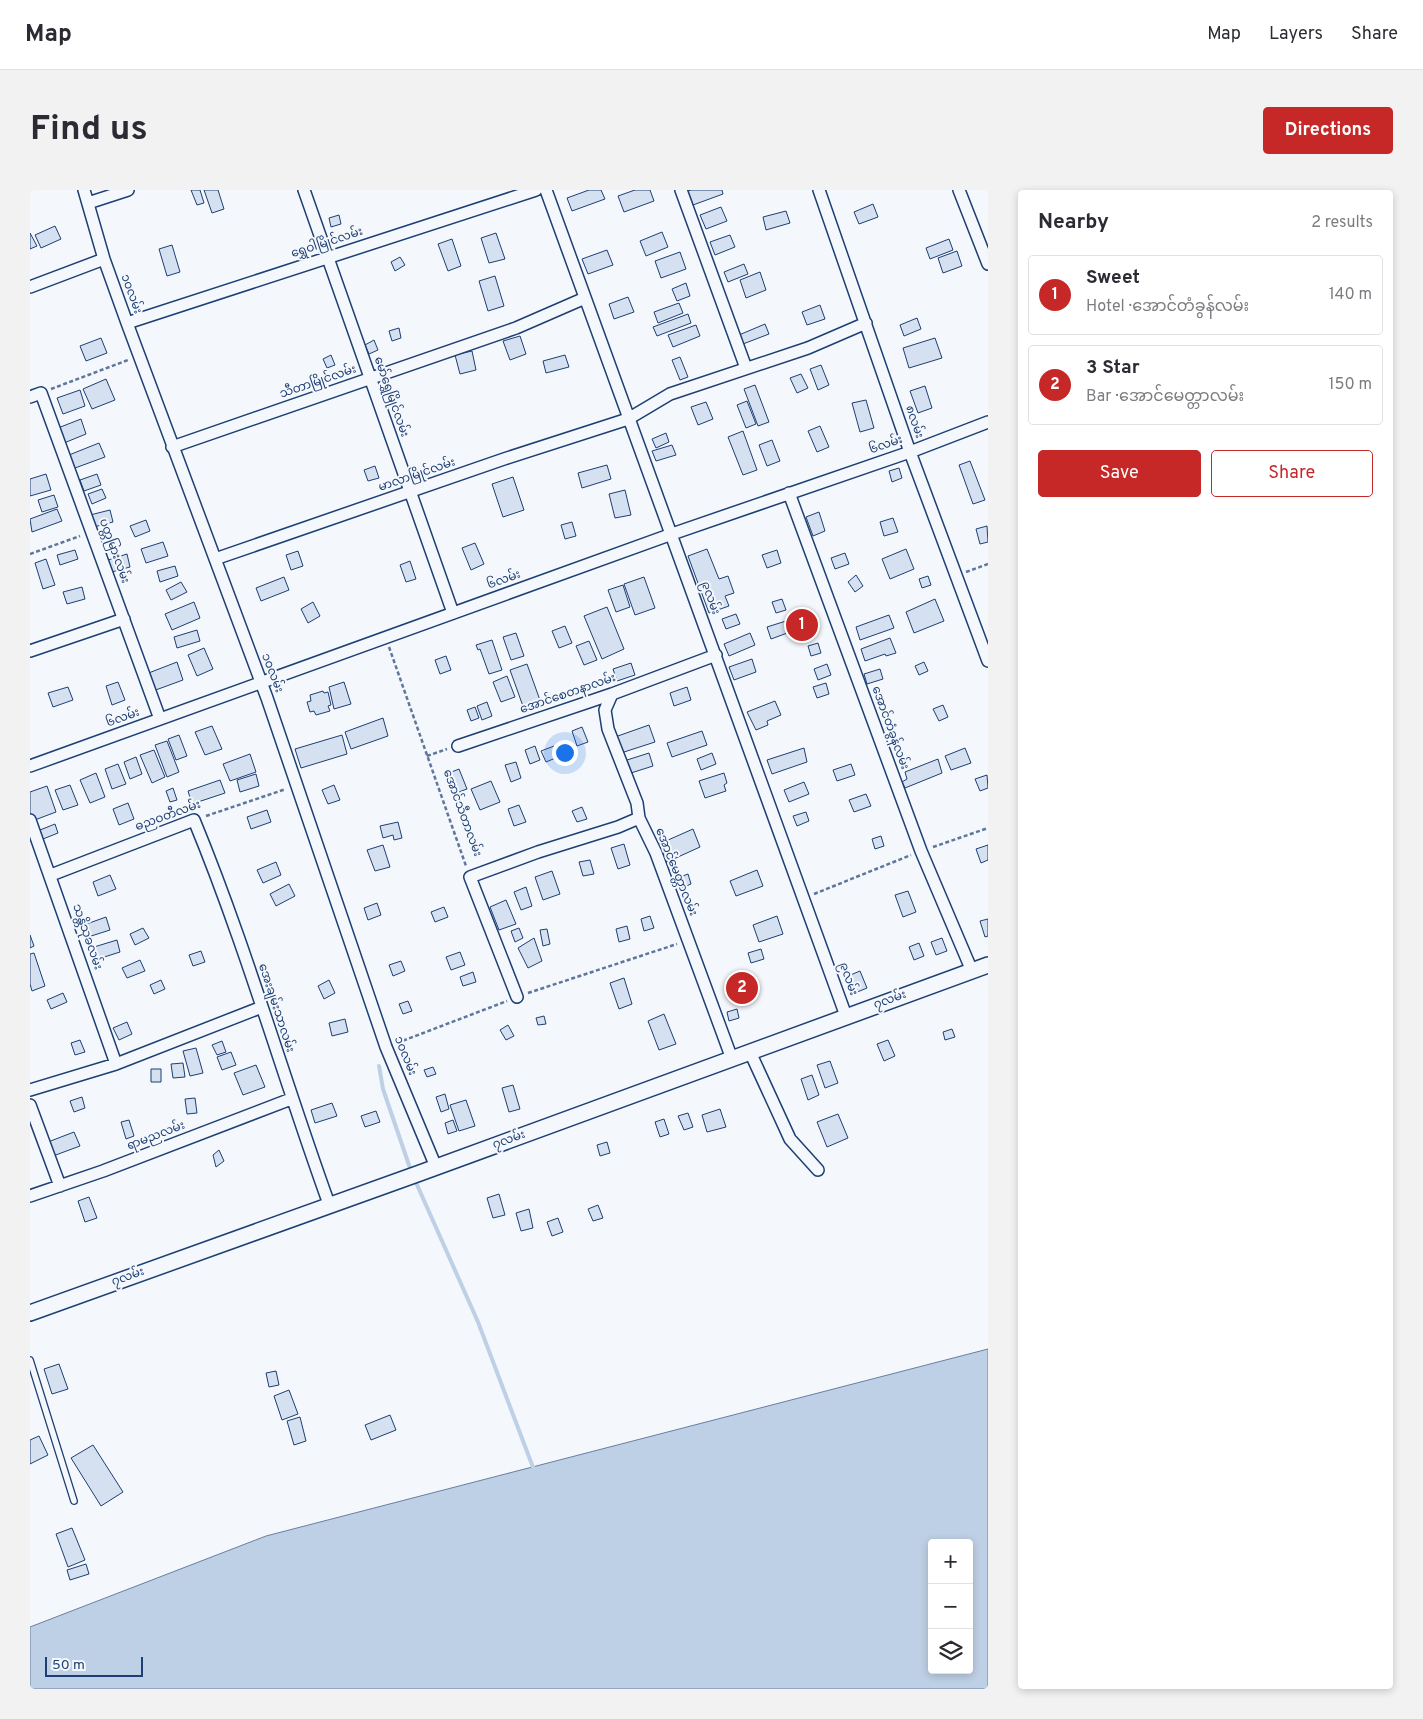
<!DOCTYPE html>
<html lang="en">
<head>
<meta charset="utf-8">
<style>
  :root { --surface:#fff; --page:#f2f2f3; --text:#2b2b33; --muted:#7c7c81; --line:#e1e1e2; --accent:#c62828 }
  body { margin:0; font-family:Overpass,"Noto Sans Myanmar",sans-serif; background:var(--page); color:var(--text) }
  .controls { position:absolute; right:15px; bottom:15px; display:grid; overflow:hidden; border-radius:5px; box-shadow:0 2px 8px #0003 }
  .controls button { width:45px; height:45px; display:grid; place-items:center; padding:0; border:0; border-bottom:1px solid var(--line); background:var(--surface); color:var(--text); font:25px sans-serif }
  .scale { position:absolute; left:15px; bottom:12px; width:98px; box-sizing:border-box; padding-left:5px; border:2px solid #1d3f73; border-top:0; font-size:14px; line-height:18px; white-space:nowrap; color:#1d3f73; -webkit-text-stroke:4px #f4f7fb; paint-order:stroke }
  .you { position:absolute; left:534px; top:562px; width:18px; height:18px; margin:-12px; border:4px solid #fff; border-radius:50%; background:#1a73e8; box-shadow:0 0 0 8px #1a73e833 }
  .badge { display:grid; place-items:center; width:32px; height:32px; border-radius:50%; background:var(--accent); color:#fff; font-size:16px; font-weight:700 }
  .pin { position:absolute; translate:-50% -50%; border:2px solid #fff; box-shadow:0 1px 5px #0006 }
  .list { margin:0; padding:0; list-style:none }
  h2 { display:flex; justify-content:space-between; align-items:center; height:65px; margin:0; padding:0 20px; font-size:21px }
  h2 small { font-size:16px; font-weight:400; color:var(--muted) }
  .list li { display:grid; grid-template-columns:32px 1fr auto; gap:15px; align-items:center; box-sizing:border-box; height:80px; margin:0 10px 10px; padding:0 10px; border:1px solid var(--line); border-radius:5px }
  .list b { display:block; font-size:19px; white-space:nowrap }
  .list p { margin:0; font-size:16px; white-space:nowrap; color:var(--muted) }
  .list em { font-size:16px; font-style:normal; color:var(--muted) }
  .actions { display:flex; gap:10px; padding:15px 20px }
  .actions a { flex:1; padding:11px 0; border:1px solid var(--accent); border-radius:5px; text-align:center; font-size:18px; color:var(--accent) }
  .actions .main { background:var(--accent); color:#fff }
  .icon { flex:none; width:28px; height:28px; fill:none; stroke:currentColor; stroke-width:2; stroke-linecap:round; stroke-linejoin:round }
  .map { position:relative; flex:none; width:958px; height:1499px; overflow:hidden; border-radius:5px }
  header { display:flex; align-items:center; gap:30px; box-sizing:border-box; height:70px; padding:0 25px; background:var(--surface); border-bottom:1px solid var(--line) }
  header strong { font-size:24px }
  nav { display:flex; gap:28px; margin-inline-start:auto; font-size:18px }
  .intro { display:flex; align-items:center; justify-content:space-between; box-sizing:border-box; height:120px; padding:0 30px }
  h1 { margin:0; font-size:35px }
  .button { padding:12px 22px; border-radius:5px; background:var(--accent); color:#fff; font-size:18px; font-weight:700 }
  main { display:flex; gap:30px; padding:0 30px }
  aside { flex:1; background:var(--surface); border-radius:5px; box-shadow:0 2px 8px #0003 }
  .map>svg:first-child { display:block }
  .water { fill:#bed0e5; stroke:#687fa3; fill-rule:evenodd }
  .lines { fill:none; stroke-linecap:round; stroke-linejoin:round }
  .stream { stroke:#bed0e5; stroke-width:4 }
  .building { fill:#d5e0f0; stroke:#1d3f73 }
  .service-casing { stroke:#1d3f73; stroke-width:8 }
  .minor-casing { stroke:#1d3f73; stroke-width:14 }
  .tertiary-casing { stroke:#1d3f73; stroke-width:18 }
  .path { stroke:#5e769c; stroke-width:2.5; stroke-dasharray:4 2.5; stroke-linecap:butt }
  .service { stroke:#f4f7fb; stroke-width:5.5 }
  .minor { stroke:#f4f7fb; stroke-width:11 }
  .tertiary { stroke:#f4f7fb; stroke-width:15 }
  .labels { text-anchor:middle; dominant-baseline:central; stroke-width:4; stroke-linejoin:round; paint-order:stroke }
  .street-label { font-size:12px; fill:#1d3f73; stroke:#f4f7fb }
</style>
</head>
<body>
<header>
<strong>Map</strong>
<nav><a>Map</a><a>Layers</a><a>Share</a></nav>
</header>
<div class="intro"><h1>Find us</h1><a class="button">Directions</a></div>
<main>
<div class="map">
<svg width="958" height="1499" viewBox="0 0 958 1499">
  <rect width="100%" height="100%" fill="#f4f7fb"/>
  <path class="water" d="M958 1159V1499H0V1437L236 1346ZM902 1353H939V1480H902Z"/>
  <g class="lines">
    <path class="stream" d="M349 876 353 899 381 981
      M384 988 448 1132 504 1280"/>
  </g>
  <path class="building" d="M161 0H170L174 13 167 15Z
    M174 0H188L194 19 182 23Z
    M559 0H571L575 9 542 21 537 8Z
    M605 0H620L624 11 594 22 588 6Z
    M661 0H692L693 4 663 15 658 1Z
    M843 14 848 27 829 34 824 22Z
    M691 17 697 31 676 39 670 25Z
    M756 21 760 33 736 40 733 27Z
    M309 25 311 34 301 37 299 28Z
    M25 36 31 49 11 58 5 45Z
    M632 42 638 57 616 66 610 51Z
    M0 43 7 56 0 59Z
    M466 43 475 69 459 73 451 48Z
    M700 45 705 57 685 65 680 52Z
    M422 49 431 76 418 81 408 54Z
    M919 49 923 60 900 69 896 58Z
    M142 55 150 82 137 86 129 59Z
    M577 60 583 75 558 84 552 69Z
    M927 61 932 76 913 83 908 68Z
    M650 62 656 79 631 88 625 71Z
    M370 67 375 75 365 81 361 72Z
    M714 74 718 84 698 92 694 82Z
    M730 82 736 100 716 108 710 90Z
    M465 86 474 116 458 121 449 91Z
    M656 93 660 106 647 111 642 99Z
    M598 107 604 122 584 129 579 114Z
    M649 113 653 123 628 133 624 122Z
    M790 115 795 129 777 135 772 122Z
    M658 124 661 133 627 146 623 137Z
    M887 128 891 139 874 146 870 135Z
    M735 134 739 144 713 154 709 145Z
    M666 135 670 146 643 157 638 145Z
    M369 138 371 148 362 151 359 141Z
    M490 146 496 164 480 170 473 151Z
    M71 148 77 163 56 171 50 156Z
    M905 148 912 168 879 178 873 158Z
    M344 150 348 160 339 164 335 155Z
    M442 161 446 180 430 184 425 165Z
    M301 165 305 175 297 178 293 169Z
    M535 165 539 177 516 183 513 171Z
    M650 167 658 187 650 190 642 170Z
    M791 175 799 195 788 200 780 179Z
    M771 184 778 198 767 203 760 188Z
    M76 189 85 210 62 219 53 199Z
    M725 195 739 232 728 236 714 199Z
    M895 196 902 218 888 223 880 201Z
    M50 200 55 216 33 224 27 208Z
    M836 210 844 238 830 242 822 213Z
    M717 211 726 234 716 238 707 215Z
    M676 212 683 229 668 235 661 217Z
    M51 229 56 244 34 253 28 238Z
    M790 236 799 257 787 262 778 241Z
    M713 241 727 280 713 285 698 247Z
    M636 243 639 252 626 258 622 249Z
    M742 250 750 271 737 276 729 255Z
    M69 253 75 267 45 278 39 265Z
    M642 255 646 265 626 271 622 261Z
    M940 271 955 310 943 314 929 275Z
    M577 275 581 289 552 298 548 283Z
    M345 276 349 288 338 291 334 280Z
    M869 278 872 288 862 292 859 281Z
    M16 284 21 300 0 306V289Z
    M67 284 71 295 54 301 50 290Z
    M483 287 494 320 473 327 462 294Z
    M72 299 76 308 62 314 58 304Z
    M595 300 601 325 585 328 579 304Z
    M24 305 28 317 12 322 8 310Z
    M27 319 32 331 2 342 0 329Z
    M80 320 83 332 64 337 60 325Z
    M789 322 795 341 783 346 776 327Z
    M863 328 868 342 854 346 850 332Z
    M116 330 120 341 105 347 100 336Z
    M542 332 546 346 535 349 531 335Z
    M957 336 958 352 950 354 946 339Z
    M133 352 138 366 116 373 111 359Z
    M445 353 454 374 441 380 432 358Z
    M677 359 689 389 698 386 704 403 695 406 699 416 679 423 658 366Z
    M876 359 884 379 860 389 852 369Z
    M45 360 48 369 30 375 27 365Z
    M747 360 751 373 737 378 732 365Z
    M268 361 273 376 261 380 256 365Z
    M815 363 819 374 805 379 801 368Z
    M97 364 100 377 78 383 75 371Z
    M16 369 25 395 13 399 5 373Z
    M380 371 386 389 376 392 370 375Z
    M145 376 148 386 130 392 127 381Z
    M826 385 833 396 825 402 818 392Z
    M898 386 901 395 892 398 889 389Z
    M254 387 259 400 231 411 226 398Z
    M614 387 625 418 605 425 594 394Z
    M151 392 157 402 141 410 136 400Z
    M593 395 600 417 586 422 578 400Z
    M52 397 55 409 37 414 33 402Z
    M752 409 756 420 746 423 742 412Z
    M905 409 914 431 884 443 876 422Z
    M164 412 170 428 142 440 135 424Z
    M283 412 290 426 278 433 271 419Z
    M577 417 594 459 572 469 554 426Z
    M706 424 710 434 696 439 692 429Z
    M859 425 864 438 830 450 826 437Z
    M756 431 760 442 741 449 737 437Z
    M535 436 542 453 529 458 522 441Z
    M167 440 170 451 147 458 144 447Z
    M486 443 494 466 481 470 473 447Z
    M720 443 725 455 699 466 694 454Z
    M860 448 866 463 856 466 855 464 835 471 831 459Z
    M462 450 472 480 459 484 450 459 448 460 446 455Z
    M559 451 567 470 554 475 546 456Z
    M788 453 791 463 781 466 778 456Z
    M174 458 183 479 167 486 158 465Z
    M416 466 421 480 410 484 405 470Z
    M722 469 726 482 704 490 699 477Z
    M147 472 153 490 123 501 116 484Z
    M894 472 898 481 889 485 885 476Z
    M601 473 605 485 587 491 583 479Z
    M497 474 511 513 494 519 480 480Z
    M797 474 801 485 788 490 784 479Z
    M850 479 853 489 837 494 834 484Z
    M477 486 485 507 471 512 463 492Z
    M88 492 95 510 82 515 76 496Z
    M314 492 321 514 304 519 299 497Z
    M796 493 799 504 787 508 783 497Z
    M38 497 43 510 23 517 18 503Z
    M657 497 661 510 644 516 640 503Z
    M293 501 294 503 298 502 301 515 298 516 300 521 286 525 284 521 280 522 277 512 281 511 280 505Z
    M745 511 751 525 737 531 738 535 726 540 717 522Z
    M457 512 462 526 452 530 447 516Z
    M913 515 918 527 909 531 903 519Z
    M445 517 449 528 441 531 437 520Z
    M353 528 358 546 321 559 315 542Z
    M619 535 625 552 591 563 585 547Z
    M182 536 192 559 175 565 165 542Z
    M552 537 558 552 547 556 542 541Z
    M672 541 677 555 642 567 637 553Z
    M149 545 157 566 146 570 138 549Z
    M312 545 317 564 271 578 265 559Z
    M137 551 149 582 137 587 125 555Z
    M505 556 510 570 500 574 495 560Z
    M524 556 528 567 516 572 511 561Z
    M774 558 777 572 742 584 737 570Z
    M935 558 941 573 921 580 915 566Z
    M124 560 135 587 122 593 110 565Z
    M619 563 623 576 601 583 597 570Z
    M682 563 686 574 671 580 667 569Z
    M220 564 226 582 200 591 193 574Z
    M106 567 112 584 100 589 94 572Z
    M908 569 912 583 875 598 872 592 877 589 875 582Z
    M486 572 491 588 481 592 475 575Z
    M88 574 96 594 82 599 75 579Z
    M821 574 825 585 807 591 803 580Z
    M429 579 437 599 426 603 419 583Z
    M66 583 75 607 60 613 50 590Z
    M694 583 697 593 694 595 696 601 675 608 669 591Z
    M226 584 229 596 210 602 207 590Z
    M957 585 958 598 950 601 945 589Z
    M190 590 195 603 162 614 158 601Z
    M461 591 470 612 450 620 441 599Z
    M774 592 779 604 759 612 754 600Z
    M40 595 48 615 33 620 25 600Z
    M304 595 310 610 298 614 292 600Z
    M17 596 26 622 2 631 0 623V602Z
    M143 598 147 610 140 612 136 601Z
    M836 604 841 616 824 622 819 610Z
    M98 613 104 629 89 635 83 619Z
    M489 615 496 632 484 636 478 619Z
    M552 617 557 629 547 632 542 621Z
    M237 620 241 632 221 639 217 627Z
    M776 622 779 631 767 636 763 626Z
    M368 632 372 648 364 650 363 645 353 648 350 636Z
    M25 634 28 643 13 649 10 640Z
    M663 639 670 657 637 672 629 654Z
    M851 646 854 656 845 659 842 649Z
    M594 654 600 675 588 679 581 658Z
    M353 655 360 677 345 681 337 660Z
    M958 655V670L951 673 946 659Z
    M560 670 564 684 553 686 549 672Z
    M246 672 251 685 233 693 227 680Z
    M727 680 733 696 706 706 700 691Z
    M522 681 530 704 513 710 505 687Z
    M658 684 661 694 649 699 645 689Z
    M80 685 86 699 68 706 63 692Z
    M259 694 265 706 246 716 240 704Z
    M496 697 502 716 491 720 484 702Z
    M878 701 886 722 873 727 865 705Z
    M476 710 486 734 469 740 460 717Z
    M347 713 351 725 338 730 334 718Z
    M414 717 418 727 405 732 401 722Z
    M620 726 624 738 614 741 611 729Z
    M747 726 753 744 729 752 723 735Z
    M76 727 80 740 55 748 51 736Z
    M958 729V746L955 747 950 731Z
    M597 736 600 749 589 752 586 739Z
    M113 738 119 748 105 755 100 744Z
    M489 738 493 748 485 752 481 741Z
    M517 739 520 754 513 756 510 740Z
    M0 745 4 756 0 758Z
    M504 748 512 771 498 778 488 758Z
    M912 748 917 761 906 765 901 752Z
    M87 750 90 762 68 769 64 757Z
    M889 753 894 766 884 770 879 757Z
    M731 759 734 769 721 773 718 763Z
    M171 761 175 772 163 776 159 765Z
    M430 762 435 775 421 780 416 767Z
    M4 763 15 796 2 801 0 794V764Z
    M110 770 115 781 97 788 92 778Z
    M371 771 375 781 363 786 359 775Z
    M830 781 837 798 825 803 818 786Z
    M443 782 446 792 433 796 430 787Z
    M594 788 602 814 589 819 580 793Z
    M131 790 135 799 124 804 120 795Z
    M299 790 305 803 294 809 288 796Z
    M33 803 37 812 21 819 17 810Z
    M378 811 382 821 373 824 369 814Z
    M707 819 709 828 699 831 697 822Z
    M634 824 646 854 629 860 618 831Z
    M514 826 516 834 508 835 506 828Z
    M315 829 318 842 302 846 299 833Z
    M97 832 102 844 89 850 83 838Z
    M478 835 484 846 476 850 470 840Z
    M922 839 925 847 915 850 913 842Z
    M50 850 55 862 45 865 41 853Z
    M858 850 865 866 854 871 847 854Z
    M192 851 196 862 187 865 182 855Z
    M166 858 173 883 160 886 153 861Z
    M201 862 206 875 192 880 187 867Z
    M800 871 808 893 795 898 787 875Z
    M153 873 155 887 143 888 141 874Z
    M226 875 235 897 213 905 204 883Z
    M403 877 406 884 397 887 394 880Z
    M121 879H131V892H121Z
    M782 885 789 905 778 910 771 889Z
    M483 895 490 919 479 922 472 898Z
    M415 904 419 919 411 922 406 907Z
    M52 907 55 918 44 922 40 911Z
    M165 908 167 923 157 924 155 909Z
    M436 910 445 936 429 941 420 915Z
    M302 913 307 926 285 933 281 920Z
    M690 919 696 937 677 942 672 925Z
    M346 921 350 932 335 937 331 926Z
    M658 923 663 937 654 940 648 926Z
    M808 924 818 948 797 957 787 932Z
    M634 929 639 944 630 947 625 932Z
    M99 930 104 946 96 949 91 932Z
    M423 930 427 941 418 944 415 933Z
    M44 942 50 956 23 966 18 952Z
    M577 952 580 963 570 966 567 955Z
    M189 960 194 971 186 977 183 965Z
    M469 1004 475 1025 463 1028 457 1008Z
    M59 1007 67 1028 55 1032 48 1011Z
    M568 1015 573 1028 563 1031 558 1019Z
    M499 1019 503 1038 491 1041 486 1023Z
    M528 1028 533 1042 522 1046 517 1032Z
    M29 1174 38 1199 22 1204 14 1179Z
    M246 1181 249 1195 239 1197 236 1183Z
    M259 1200 268 1224 252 1230 244 1206Z
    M360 1225 366 1240 341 1250 335 1235Z
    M270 1227 276 1251 264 1255 257 1231Z
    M9 1246 18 1265 0 1274V1250Z
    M63 1255 93 1302 71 1316 41 1268Z
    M42 1338 55 1370 38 1377 26 1344Z
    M56 1374 59 1384 40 1390 37 1380Z"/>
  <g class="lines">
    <g class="service-casing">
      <path id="service" d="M0 1170 44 1311"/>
    </g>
    <g class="minor-casing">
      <path id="minor" d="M54 0 74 69 97 133 237 508 356 857 406 977
        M274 0 423 423
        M516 0 816 826
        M651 0 716 178
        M789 0 880 262 958 471
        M929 0 958 74
        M58 13 98 0
        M0 97 74 69
        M97 133 506 0
        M0 207 11 203 130 529
        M142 257 486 138 555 108
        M759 303 891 661 942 781
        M185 369 474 269 598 229 640 204 778 158 836 133
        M0 461 94 429
        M582 504 575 520 578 539 607 613 609 628 626 663 702 869
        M428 556 582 504 686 465
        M0 576 642 344 880 262 958 232
        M0 630 86 874
        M21 685 164 630C216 756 253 887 299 1014
        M487 807 440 687 508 662 588 637 609 628
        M720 862 760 949 788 980
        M0 900 86 874 232 817
        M0 915 30 996
        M0 1006 73 981 261 909"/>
    </g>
    <g class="tertiary-casing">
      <path id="tertiary" d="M0 1123 390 983 958 775"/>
    </g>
    <path class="path" d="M21 199 98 170
      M0 364 50 346
      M936 382 958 374
      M359 457 436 676
      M397 566 417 559
      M176 626 256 599
      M903 657 958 638
      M784 704 881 665
      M498 803 647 754
      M367 853 477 811"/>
    <use href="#service" class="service"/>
    <use href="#minor" class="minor"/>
    <use href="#tertiary" class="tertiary"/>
  </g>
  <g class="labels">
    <g class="street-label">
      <text transform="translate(297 53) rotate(-18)">ရွှေဝါမြိုင်လမ်း</text>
      <text transform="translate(101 104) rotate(70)">၁၀လမ်း</text>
      <text transform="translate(288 192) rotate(-19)">သီတာမြိုင်လမ်း</text>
      <text transform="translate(361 207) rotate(71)">မော်ရွှေမြိုင်လမ်း</text>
      <text transform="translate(884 232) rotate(71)">၈လမ်း</text>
      <text transform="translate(856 255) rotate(-19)">၆လမ်း</text>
      <text transform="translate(387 285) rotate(-19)">မာလာမြိုင်လမ်း</text>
      <text transform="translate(84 361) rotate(70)">ပတ္တမြားလမ်း</text>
      <text transform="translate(474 390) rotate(-20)">၆လမ်း</text>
      <text transform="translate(680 408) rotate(70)">၉လမ်း</text>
      <text transform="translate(242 483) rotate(69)">၁၀လမ်း</text>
      <text transform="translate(538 504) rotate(-19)">အောင်စေတနာလမ်း</text>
      <text transform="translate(93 528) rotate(-20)">၆လမ်း</text>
      <text transform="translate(860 538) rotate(70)">အောင်တံခွန်လမ်း</text>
      <text transform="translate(432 623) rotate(70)">အောင်သီတာလမ်း</text>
      <text transform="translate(138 626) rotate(-20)">ဓညဝတီလမ်း</text>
      <text transform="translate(646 682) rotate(68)">အောင်မေတ္တာလမ်း</text>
      <text transform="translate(57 747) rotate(71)">သန္တိသုခလမ်း</text>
      <text transform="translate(818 789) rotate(71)">၉လမ်း</text>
      <text transform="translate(860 810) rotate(-20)">၇လမ်း</text>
      <text transform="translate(246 818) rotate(72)">အေးချမ်းသာလမ်း</text>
      <text transform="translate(375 866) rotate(68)">၁၀လမ်း</text>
      <text transform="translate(126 946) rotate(-21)">ရာမညလမ်း</text>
      <text transform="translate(479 950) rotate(-20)">၇လမ်း</text>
      <text transform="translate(98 1087) rotate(-20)">၇လမ်း</text>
    </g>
  </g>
</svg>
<div class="controls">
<button>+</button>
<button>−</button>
<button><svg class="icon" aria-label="layers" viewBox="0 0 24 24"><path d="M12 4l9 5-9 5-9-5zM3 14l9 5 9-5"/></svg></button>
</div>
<div class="scale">50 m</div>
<div class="you"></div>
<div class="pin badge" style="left:772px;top:435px">1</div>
<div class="pin badge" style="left:712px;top:798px">2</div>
</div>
<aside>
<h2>Nearby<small>2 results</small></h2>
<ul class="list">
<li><span class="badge">1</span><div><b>Sweet</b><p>Hotel · အောင်တံခွန်လမ်း</p></div><em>140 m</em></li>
<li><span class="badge">2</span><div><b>3 Star</b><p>Bar · အောင်မေတ္တာလမ်း</p></div><em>150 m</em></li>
</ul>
<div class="actions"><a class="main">Save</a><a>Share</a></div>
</aside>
</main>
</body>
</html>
